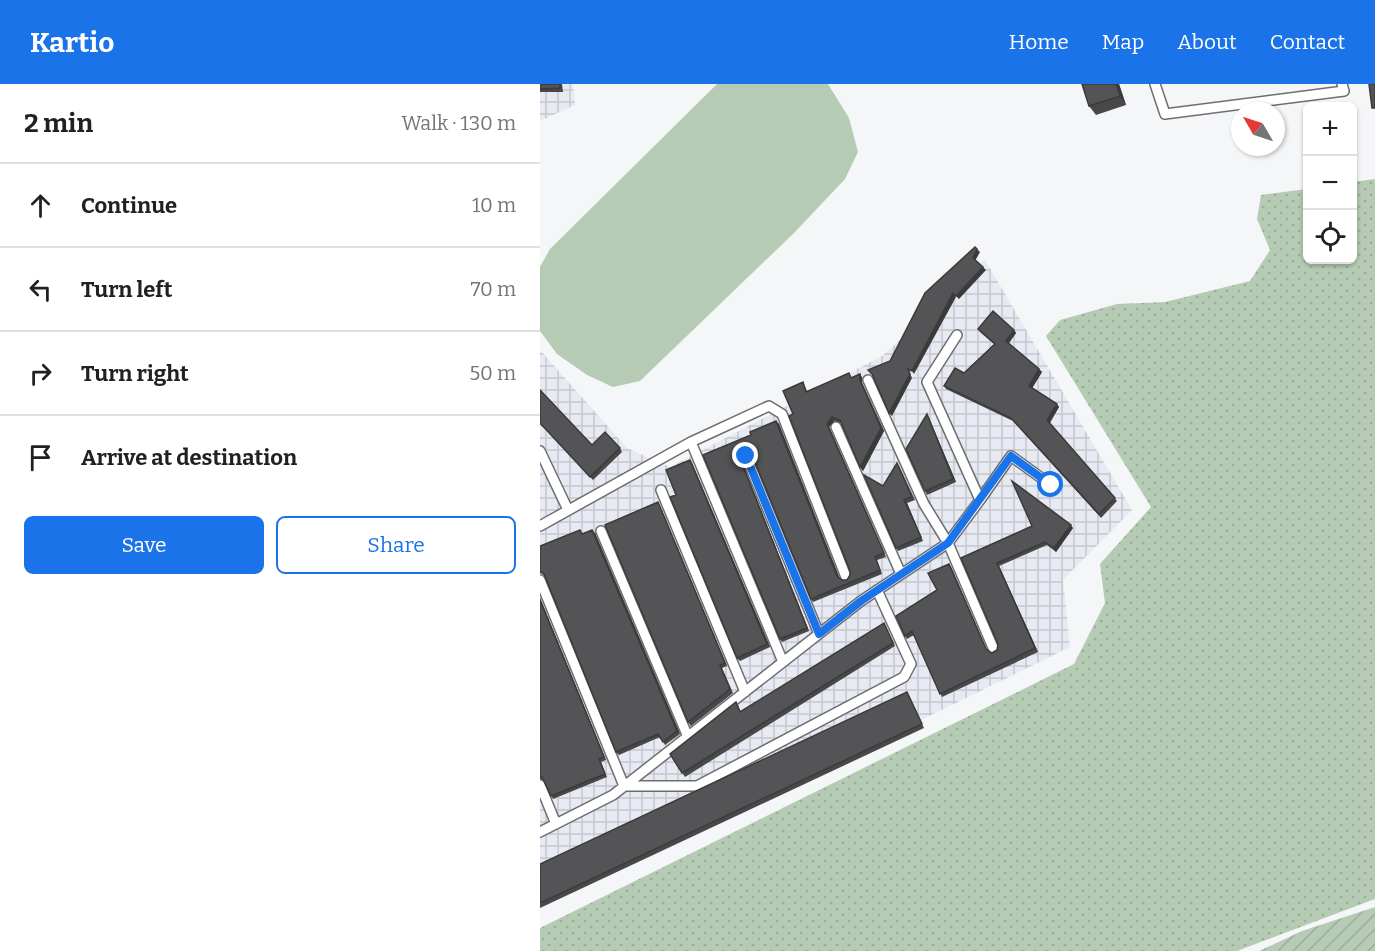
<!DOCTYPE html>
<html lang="en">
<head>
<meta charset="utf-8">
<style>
  :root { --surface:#fff; --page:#f6f6f6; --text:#202124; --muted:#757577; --line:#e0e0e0; --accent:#1a73e8 }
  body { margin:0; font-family:Bitter,serif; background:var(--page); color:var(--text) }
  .controls { position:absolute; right:18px; top:18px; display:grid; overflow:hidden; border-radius:9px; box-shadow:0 2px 4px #0004 }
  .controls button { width:54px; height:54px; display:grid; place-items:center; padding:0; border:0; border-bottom:2px solid var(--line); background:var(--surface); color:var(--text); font:30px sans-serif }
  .compass { position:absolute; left:691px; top:18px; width:54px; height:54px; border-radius:50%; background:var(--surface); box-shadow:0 2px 4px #0004; rotate:309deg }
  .stop { position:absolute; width:18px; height:18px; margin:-14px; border:4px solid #1a73e8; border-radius:50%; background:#fff }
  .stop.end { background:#1a73e8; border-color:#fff; box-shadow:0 2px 6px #0008 }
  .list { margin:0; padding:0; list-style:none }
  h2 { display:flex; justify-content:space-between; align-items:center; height:78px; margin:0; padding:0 24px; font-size:26px }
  h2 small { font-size:20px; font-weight:400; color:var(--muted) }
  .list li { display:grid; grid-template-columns:39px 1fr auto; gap:18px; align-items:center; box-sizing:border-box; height:84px; padding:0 24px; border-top:2px solid var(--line) }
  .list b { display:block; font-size:22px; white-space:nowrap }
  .list em { font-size:20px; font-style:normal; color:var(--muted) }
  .actions { display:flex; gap:12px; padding:18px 24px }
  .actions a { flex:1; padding:14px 0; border:2px solid var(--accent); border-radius:9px; text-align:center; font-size:21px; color:var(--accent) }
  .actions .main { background:var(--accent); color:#fff }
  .icon { flex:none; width:33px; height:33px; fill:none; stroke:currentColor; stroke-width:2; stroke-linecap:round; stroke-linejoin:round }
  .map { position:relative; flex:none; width:835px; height:867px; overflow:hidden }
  header { display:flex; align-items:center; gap:36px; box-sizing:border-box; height:84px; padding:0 30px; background:var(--accent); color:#fff }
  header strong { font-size:28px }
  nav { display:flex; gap:33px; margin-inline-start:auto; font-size:21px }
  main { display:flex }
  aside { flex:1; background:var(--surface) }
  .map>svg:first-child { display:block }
  .industrial { fill:url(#industrial-grid) }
  .grass { fill:url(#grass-dots) }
  .garden { fill:url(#garden-furrows) }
  .pitch { fill:#b5cbb4 }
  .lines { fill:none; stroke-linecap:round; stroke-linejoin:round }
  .service-casing { stroke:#6d6e70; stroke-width:12 }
  .service { stroke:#fff; stroke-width:9 }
  .wall { fill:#48484a }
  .shaded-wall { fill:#3b3b3c }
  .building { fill:#545456; stroke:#3b3b3c; stroke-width:1.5 }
  .route { stroke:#1a73e8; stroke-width:8 }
</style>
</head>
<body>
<header>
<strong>Kartio</strong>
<nav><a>Home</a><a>Map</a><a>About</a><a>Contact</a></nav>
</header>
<main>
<aside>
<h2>2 min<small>Walk · 130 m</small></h2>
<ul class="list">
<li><svg class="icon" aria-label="ahead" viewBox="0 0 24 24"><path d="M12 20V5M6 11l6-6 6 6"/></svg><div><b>Continue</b></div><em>10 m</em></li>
<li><svg class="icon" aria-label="left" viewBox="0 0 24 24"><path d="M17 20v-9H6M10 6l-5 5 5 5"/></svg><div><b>Turn left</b></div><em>70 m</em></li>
<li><svg class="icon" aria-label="right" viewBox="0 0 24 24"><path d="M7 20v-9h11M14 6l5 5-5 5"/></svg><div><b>Turn right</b></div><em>50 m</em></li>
<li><svg class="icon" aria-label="arrive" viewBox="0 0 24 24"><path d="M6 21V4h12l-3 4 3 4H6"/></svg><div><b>Arrive at destination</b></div></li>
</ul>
<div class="actions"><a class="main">Save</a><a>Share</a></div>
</aside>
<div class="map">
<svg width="835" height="867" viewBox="0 0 835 867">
  <defs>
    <pattern id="industrial-grid" width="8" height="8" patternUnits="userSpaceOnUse" patternTransform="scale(1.5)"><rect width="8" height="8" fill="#e7eaf2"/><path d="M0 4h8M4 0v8" fill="none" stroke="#c5c8cf"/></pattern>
    <pattern id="grass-dots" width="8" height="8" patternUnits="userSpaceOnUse" patternTransform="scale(1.5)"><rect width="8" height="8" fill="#b5cbb4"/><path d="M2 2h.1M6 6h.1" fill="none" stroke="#9bae9a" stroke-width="1.8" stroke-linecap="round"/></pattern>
    <pattern id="garden-furrows" width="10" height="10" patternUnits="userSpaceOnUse" patternTransform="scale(1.5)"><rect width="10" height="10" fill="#b5cbb4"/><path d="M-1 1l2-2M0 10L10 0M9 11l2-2" fill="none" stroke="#9bae9a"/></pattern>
  </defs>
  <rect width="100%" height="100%" fill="#f5f6f7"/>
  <path class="industrial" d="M0 0H33L35 21 0 37Z
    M445 176 592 426 523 496 530 563 0 823V266L87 364 130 383 342 272 377 241 419 190Z"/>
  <path class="grass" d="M835 95V815L697 867H0V844L534 580 565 519 560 480 611 423 506 252 520 236 577 220 625 218 710 197 730 166 717 135 721 111 767 105 768 176H812L813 98Z"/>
  <path class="garden" d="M835 823V867H719L762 847Z"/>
  <path class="pitch" d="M177 0H288L309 34 318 68 305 95 254 149 100 297 73 303 47 291 17 270 0 247V183L10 165Z"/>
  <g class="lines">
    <g class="service-casing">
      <path id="service" d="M615 0 625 30 804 7 802 0
        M328 296 384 420 408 459 454 566
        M296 343 361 490
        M151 358 243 578
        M0 367 28 426
        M206 372 279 550
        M121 406 205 608
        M440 416 471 372 511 401
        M0 442 151 358 229 322 242 330 306 493
        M61 447 148 653
        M0 496 84 702H157L364 593 371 580 337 506
        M0 701 16 740
        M0 748 73 711 321 517 408 459 440 416 387 298 417 251"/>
    </g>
    <use href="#service" class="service"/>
  </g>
  <path class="wall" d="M0 0H22L23 8H0Z
    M579 0 586 21 556 31 549 22Z
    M438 245 474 246 476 249 469 259 502 288 492 304 519 323 510 339 577 417 561 434 473 337 406 305 404 302 424 289 454 260 440 248Z
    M312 293H322V299L344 347 323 387 301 339 294 337 289 343 346 473 337 476 342 490 273 518 271 515 211 369 206 365 199 371 269 547 242 558 240 555 163 371 211 351 236 337 239 340 299 493 302 496H307L310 491V487L253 330 263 298 267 307Z
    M0 306 52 361 80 364 82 368 53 396 0 340Z
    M389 334 416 398 387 411 385 407Z
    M150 376 152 379 230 563 200 577 197 574 136 411Z
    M359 382 375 416 367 419 383 457 358 467 356 464 343 402Z
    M120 422 187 582 182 584 193 609 151 642 148 638Z
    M533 444 516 468 507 461 459 482 498 568 402 613 374 551 367 555 365 552 397 506 411 483 447 566 452 569 457 566 458 560 421 474Z
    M55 449 140 650 125 661 120 653 79 671 76 668 5 492 1 489 0 490V466L42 450Z
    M0 514 66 676 61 678 67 693 13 715 4 696 0 695Z
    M346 543 355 562 145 693 130 670 198 622 201 628Z
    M369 612 384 644 0 824V780Z"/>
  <path class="shaded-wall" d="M576 0H579L586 21 580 12Z
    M437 165 440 168 435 177 433 174Z
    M443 183 446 186 419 215 416 212Z
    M413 209 416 213 374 290 372 287Z
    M474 246 476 249 468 260 466 257Z
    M368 285 372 294 352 332 349 329Z
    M499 285 502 288 491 306 489 302Z
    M320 290 322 293V299L344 347 323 387 320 383Z
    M517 320 519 323 509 339 507 336Z
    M387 330 389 334 416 398 413 395Z
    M292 333 294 337 289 343 346 473 344 469 287 340Z
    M236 337 239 340 300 495 297 492Z
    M197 367 199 371 269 547 267 544Z
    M150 376 152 379 230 563 227 560Z
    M364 416 367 419 383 457 381 453Z
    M118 418 120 422 187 582 185 579Z
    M531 441 533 444 516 468 514 464Z
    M52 446 55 449 140 650 137 647Z
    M457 479 459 482 498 568 495 564Z
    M409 480 411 483 448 569 446 565Z
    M0 514 66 676 64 673 0 516Z"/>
  <path class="building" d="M0 0H20V4L0 5Z
    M542 0H576L580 12 549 22Z
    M829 0H835V24H832Z
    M435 163 437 165 433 174 443 183 416 212 413 209 372 287 368 285 370 290 349 329 332 290 328 286 350 277 385 209Z
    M453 227 474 246 466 257 499 285 489 302 517 320 507 336 575 414 559 430 471 334 404 302 415 284 424 289 455 260 438 245Z
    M309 289 311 294 320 290V296L341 344 320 383 300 336 292 333 287 340 344 469 335 473 340 486 271 515 210 366 204 362 197 367 267 544 240 555 163 371 211 351 210 348 236 337 297 492 302 496H307L310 491V487L249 332 253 330 243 307 263 298 266 308Z
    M0 306 52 361 65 348 80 364 50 393 0 339Z
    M387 330 413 395 385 407 366 365Z
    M150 376 227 560 197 574 130 413 136 411 126 386Z
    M357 379 372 413 364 416 381 453 356 464 324 391 343 402Z
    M472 397 531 441 514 464 505 458 457 479 495 564 400 610 372 547 365 552 356 532 397 506 388 489 409 480 446 565 452 569 457 566 458 560 421 474 492 442Z
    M118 418 185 579 180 581 190 605 148 638 65 441Z
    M40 446 42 450 52 446 137 647 123 658 118 650 76 668 4 490 0 487V466L1 465 0 462Z
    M0 516 64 673 59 675 65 690 11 712 2 693 0 692Z
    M344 539 353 559 142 689 130 670 196 618 200 628Z
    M367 608 382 640 0 819V780Z"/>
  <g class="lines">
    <path class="route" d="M206 372 279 550 321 517 408 459 471 372 511 401"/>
  </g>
</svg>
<div class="controls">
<button>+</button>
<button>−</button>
<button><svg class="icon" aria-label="locate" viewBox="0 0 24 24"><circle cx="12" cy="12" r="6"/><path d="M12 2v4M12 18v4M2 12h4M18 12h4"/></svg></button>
</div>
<svg class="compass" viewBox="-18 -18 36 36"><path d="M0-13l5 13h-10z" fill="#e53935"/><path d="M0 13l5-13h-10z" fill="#757577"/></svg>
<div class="stop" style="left:511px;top:401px"></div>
<div class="stop end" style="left:206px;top:372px"></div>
</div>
</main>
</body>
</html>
